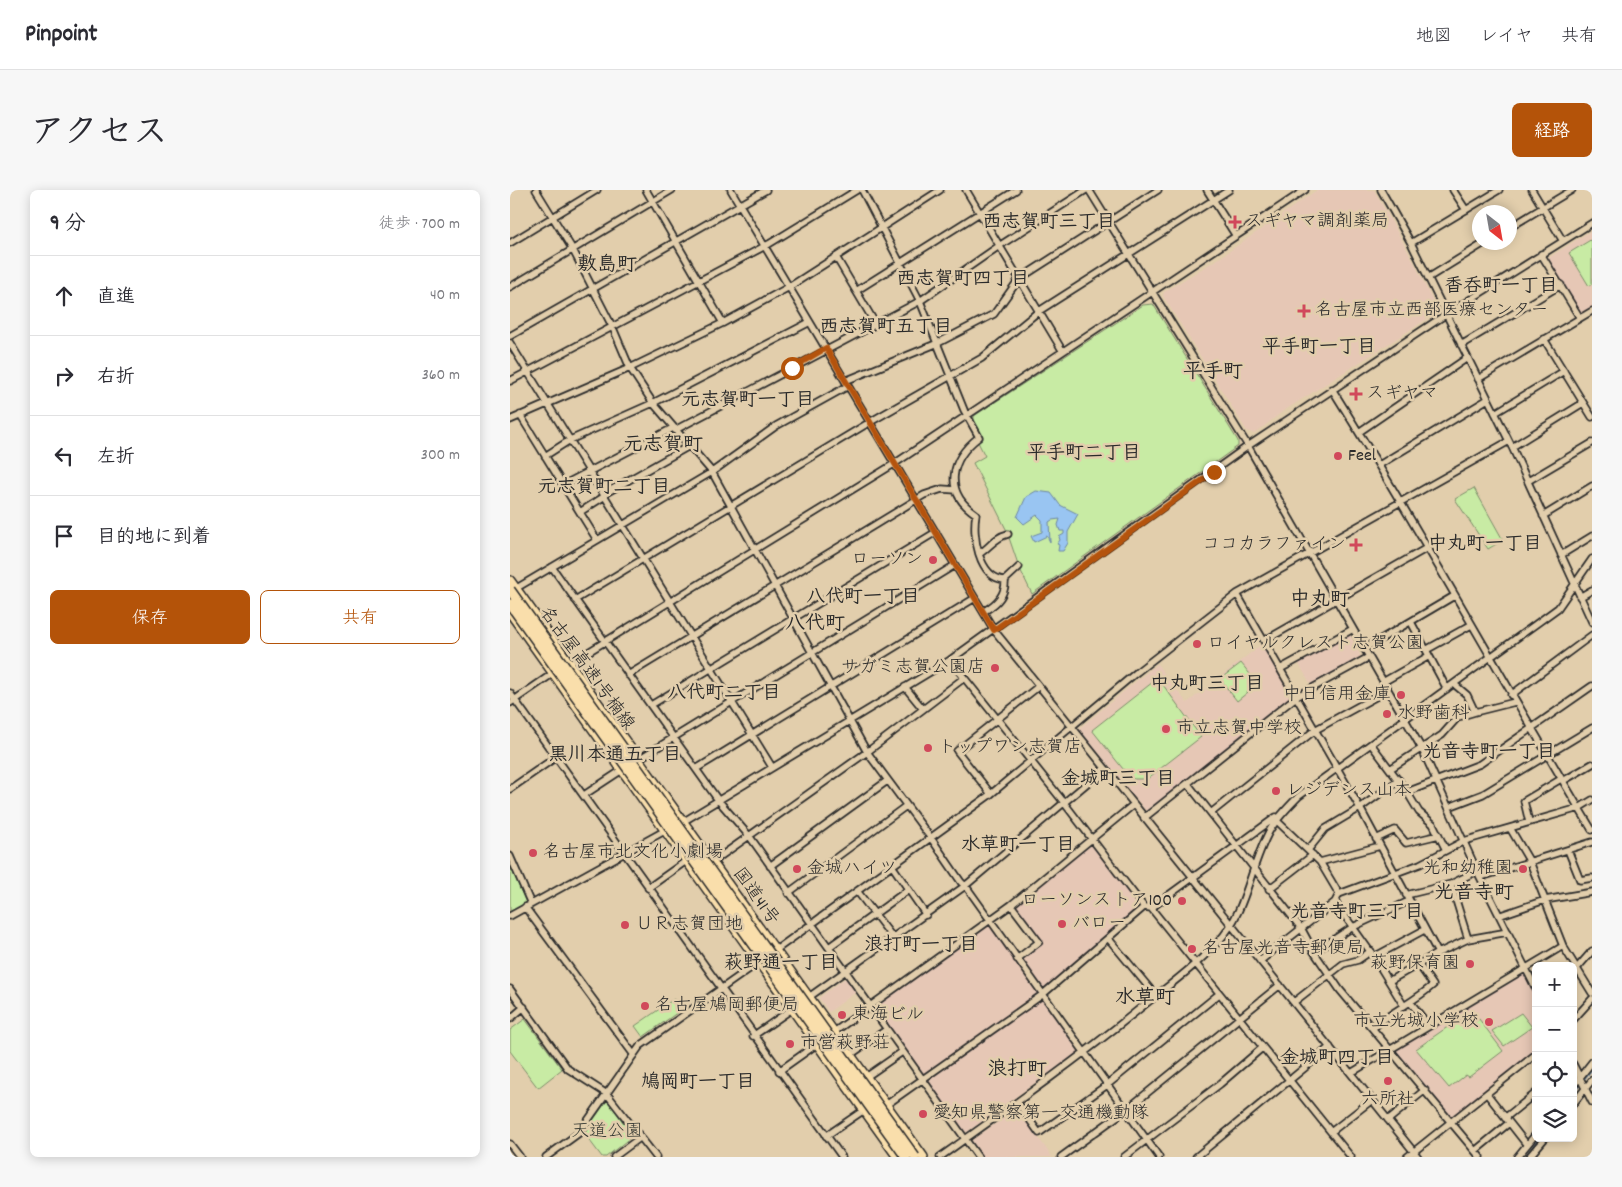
<!DOCTYPE html>
<html lang="ja">
<head>
<meta charset="utf-8">
<style>
  :root { --surface:#fff; --page:#f7f7f7; --text:#2b2b33; --muted:#7c7c81; --line:#e1e1e2; --accent:#b45309 }
  body { margin:0; font-family:Dekko,"Klee One",sans-serif; background:var(--page); color:var(--text) }
  .controls { position:absolute; right:15px; bottom:15px; display:grid; overflow:hidden; border-radius:8px; box-shadow:0 2px 12px #0003 }
  .controls button { width:45px; height:45px; display:grid; place-items:center; padding:0; border:0; border-bottom:1px solid var(--line); background:var(--surface); color:var(--text); font:25px sans-serif }
  .compass { position:absolute; left:962px; top:15px; width:45px; height:45px; border-radius:50%; background:var(--surface); box-shadow:0 2px 12px #0003; rotate:149deg }
  .stop { position:absolute; width:15px; height:15px; margin:-11px; border:4px solid #b45309; border-radius:50%; background:#fff }
  .stop.end { background:#b45309; border-color:#fff; box-shadow:0 1px 5px #0008 }
  .list { margin:0; padding:0; list-style:none }
  h2 { display:flex; justify-content:space-between; align-items:center; height:65px; margin:0; padding:0 20px; font-size:21px }
  h2 small { font-size:16px; font-weight:400; color:var(--muted) }
  .list li { display:grid; grid-template-columns:32px 1fr auto; gap:15px; align-items:center; box-sizing:border-box; height:80px; padding:0 20px; border-top:1px solid var(--line) }
  .list b { display:block; font-size:19px; white-space:nowrap }
  .list em { font-size:16px; font-style:normal; color:var(--muted) }
  .actions { display:flex; gap:10px; padding:15px 20px }
  .actions a { flex:1; padding:11px 0; border:1px solid var(--accent); border-radius:8px; text-align:center; font-size:18px; color:var(--accent) }
  .actions .main { background:var(--accent); color:#fff }
  .icon { flex:none; width:28px; height:28px; fill:none; stroke:currentColor; stroke-width:2; stroke-linecap:round; stroke-linejoin:round }
  .map { position:relative; flex:none; width:1082px; height:967px; overflow:hidden; border-radius:8px }
  header { display:flex; align-items:center; gap:30px; box-sizing:border-box; height:70px; padding:0 25px; background:var(--surface); border-bottom:1px solid var(--line) }
  header strong { font-size:24px }
  nav { display:flex; gap:28px; margin-inline-start:auto; font-size:18px }
  .intro { display:flex; align-items:center; justify-content:space-between; box-sizing:border-box; height:120px; padding:0 30px }
  h1 { margin:0; font-size:35px }
  .button { padding:12px 22px; border-radius:8px; background:var(--accent); color:#fff; font-size:18px; font-weight:700 }
  main { display:flex; gap:30px; padding:0 30px }
  aside { flex:1; background:var(--surface); border-radius:8px; box-shadow:0 2px 12px #0003 }
  .map>svg:first-child { display:block }
  .built { fill:#e6c7b5 }
  .green { fill:#c8eba4; stroke:#7a8b68 }
  .water { fill:#99c5f2; stroke:#6d87a2 }
  .lines { fill:none; stroke-linecap:round; stroke-linejoin:round }
  .stream { stroke:#6d87a2; stroke-width:2 }
  .minor-casing { stroke:#2b2b2b; stroke-width:9 }
  .highway-casing { stroke:#2b2b2b; stroke-width:12 }
  .minor { stroke:#e2ceac; stroke-width:5.5 }
  .highway { stroke:#f9deab; stroke-width:9 }
  .highway-bridge-casing { stroke:#2b2b2b; stroke-width:12; stroke-linecap:butt }
  .highway-bridge { stroke:#f9deab; stroke-width:9 }
  .route { stroke:#b45309; stroke-width:6 }
  .poi-dot { fill:#d1495b; stroke:#e2ceac; stroke-width:2 }
  .labels { text-anchor:middle; dominant-baseline:central; stroke-width:5; stroke-linejoin:round; paint-order:stroke }
  .poi-label { font-size:18px; fill:#2b2b2b; stroke:#e2ceac; text-anchor:start }
  .street-label { font-size:18px; fill:#2b2b2b; stroke:#e2ceac }
  .park-label { font-size:18px; fill:#3b3e37; stroke:#e2ceac }
  .neighbourhood-label { font-size:19px; font-weight:bold; fill:#2b2b2b; stroke:#e2ceac }
  .quarter-label { font-size:20px; font-weight:bold; fill:#2b2b2b; stroke:#e2ceac }
</style>
</head>
<body>
<header>
<strong>Pinpoint</strong>
<nav><a>地図</a><a>レイヤ</a><a>共有</a></nav>
</header>
<div class="intro"><h1>アクセス</h1><a class="button">経路</a></div>
<main>
<aside>
<h2>9 分<small>徒歩 · 700 m</small></h2>
<ul class="list">
<li><svg class="icon" aria-label="ahead" viewBox="0 0 24 24"><path d="M12 20V5M6 11l6-6 6 6"/></svg><div><b>直進</b></div><em>40 m</em></li>
<li><svg class="icon" aria-label="right" viewBox="0 0 24 24"><path d="M7 20v-9h11M14 6l5 5-5 5"/></svg><div><b>右折</b></div><em>360 m</em></li>
<li><svg class="icon" aria-label="left" viewBox="0 0 24 24"><path d="M17 20v-9H6M10 6l-5 5 5 5"/></svg><div><b>左折</b></div><em>300 m</em></li>
<li><svg class="icon" aria-label="arrive" viewBox="0 0 24 24"><path d="M6 21V4h12l-3 4 3 4H6"/></svg><div><b>目的地に到着</b></div></li>
</ul>
<div class="actions"><a class="main">保存</a><a>共有</a></div>
</aside>
<div class="map">
<svg width="1082" height="967" viewBox="0 0 1082 967">
  <rect width="100%" height="100%" fill="#e2ceac"/>
  <filter id="ink" filterUnits="userSpaceOnUse"><feTurbulence type="fractalNoise" baseFrequency=".02" numOctaves="2"/><feDisplacementMap in="SourceGraphic" scale="10" xChannelSelector="R" yChannelSelector="G"/><feConvolveMatrix kernelMatrix="1 2 1 2 8 2 1 2 1" color-interpolation-filters="sRGB"/></filter>
  <g filter="url(#ink)">
    <path class="built" d="M807 0H864L905 74 926 118 925 124 772 222 744 244 737 241 653 106 654 102 711 67Z
      M1082 40V117L1072 123 1038 70 1040 67Z
      M839 443 851 467 801 495 788 472Z
      M752 454 782 506 637 622 570 540 571 537 647 474 677 513Z
      M584 652 631 717 536 799 533 798 513 770 533 751 505 716Z
      M478 736H481L528 803V805L416 885 413 884 365 817Z
      M1011 784H1015L1026 805V861L943 927H939L886 861 887 858Z
      M334 789H337L346 802 319 822 309 808Z
      M532 808 571 860 457 942 454 941 417 891Z
      M508 918 542 967H473L462 950Z"/>
    <path class="green" d="M1082 49V94L1079 96 1059 63Z
      M643 114 728 251V256L522 404 509 377 496 339 463 273 475 266 468 252 473 249 464 232V226L633 115Z
      M964 298 993 350 978 359 945 309Z
      M731 473 748 494 727 511 710 489Z
      M648 488 691 547 637 589H621L582 540Z
      M0 675 16 713 0 722Z
      M164 809 171 820 133 847 125 836Z
      M1011 823 1022 837 994 856 982 841Z
      M15 829 52 879 28 898 0 861V840Z
      M949 829 955 838 969 829 993 861 959 887 956 885 939 898 906 859Z
      M99 911 117 938 123 939 126 943 96 967H92L74 943 96 912Z"/>
    <path class="water" d="M526 301 541 303 550 315 568 324 558 342V353L553 361H548L549 355 547 354 550 350 549 347 554 344V341H550L548 335 550 329 542 330 539 332 540 352 537 346 524 352 521 346 532 342V330L527 325 514 334 507 327 516 307Z"/>
    <g class="lines">
      <path class="stream" d="M1063 903 1082 879
        M1015 967 1029 948"/>
      <g class="minor-casing">
        <path id="minor" d="M26 0 63 60 103 138 120 178 143 213 202 282 357 562 423 651 451 692 458 699 649 967
          M136 0 213 133
          M221 0 484 440 908 967
          M352 0 410 111 454 220 469 247C440 269 433 302 466 324 462 344 468 388 495 390 496 404 488 413 476 420
          M456 0 552 160
          M579 0 738 256 912 559 967 681 1026 799
          M697 0 726 46
          M871 0 901 53 1002 257 1082 432
          M943 0 956 20
          M1022 0 1053 51
          M999 38 1062 0
          M0 53 87 0
          M901 53 989 0
          M1031 64 1070 128
          M326 67 365 133
          M918 88 976 52
          M0 97 162 0
          M346 101 506 0
          M0 146 256 0
          M1034 149 1082 227
          M0 153 262 577
          M951 155 1051 95
          M968 189 1082 121
          M0 191 259 54 347 0
          M335 191 428 153 484 124 509 89 648 0
          M822 199C913 344 994 494 1082 640
          M985 223 1054 181
          M10 225 87 350
          M0 230 120 178 213 133 279 97 430 0
          M165 240 410 111 489 56 576 0
          M849 242 957 168
          M1002 257 1073 213
          M35 266 60 250 143 213 300 132
          M869 275 978 209
          M1018 291 1082 253
          M53 295 163 238
          M94 304 179 256
          M70 322 95 306
          M1033 326 1082 296
          M469 364C480 357 485 347 498 344
          M1051 365 1082 346
          M42 377 208 610 240 647 468 967
          M495 390 509 377
          M5 399 202 282 266 236 338 196
          M727 404 850 618 928 763
          M1070 407 1082 400
          M65 410 360 232 472 168 529 121 719 0
          M901 432 937 499
          M754 451 917 358
          M854 459 944 406
          M916 460 961 435
          M440 470 552 610 634 717 641 718 766 627
          M57 475 384 274 795 0
          M770 479 843 439
          M118 485 414 305 432 299 446 300
          M873 492 919 466
          M944 494 957 505 965 522 1005 512
          M395 497 413 519
          M0 503 332 967
          M1001 505 1082 445
          M0 513 45 482
          M141 515 426 342
          M861 554 897 602 909 622 923 634 936 660
          M127 570 445 375
          M186 579 465 408
          M880 579 932 545 948 527 965 522
          M1053 591 1082 574
          M678 594 791 738 804 762 830 800 970 967
          M0 599 46 567
          M897 602 970 574 1082 496
          M481 604 447 561 529 496
          M74 605 112 580
          M939 617 973 604 1082 538
          M701 623 805 540 878 500
          M634 628 786 507 859 467
          M766 630 810 672 829 704 825 712 864 767 894 816
          M1019 632 1014 611 1051 589
          M171 633 440 470 738 256 929 129 1082 33
          M1000 638 1020 672 1053 756 1082 803
          M866 649 885 640 896 653 929 645
          M798 660 815 639 850 618 889 590
          M1058 660 1070 690 1082 688
          M0 666 21 714
          M810 672 870 656
          M201 673 357 562 454 488
          M260 676 377 591
          M383 677 416 725
          M971 687 1082 652
          M941 694 958 749
          M138 698 176 671
          M759 699 803 665
          M347 701 383 748
          M278 703 396 616
          M829 704 910 674 954 651 1069 618 1082 610
          M896 705 941 694 967 681
          M501 715 529 752 507 769
          M15 717 124 865
          M641 718 841 967
          M991 725 1035 710 1082 702
          M0 726 158 639
          M598 748 646 806
          M319 757 398 700
          M263 762 481 604 627 482 727 404 999 251
          M804 762 843 737 899 711
          M864 767 914 740
          M750 771 825 712
          M1068 777 1082 761
          M879 791 928 763 958 749 998 742
          M0 799 58 879 97 904 146 967
          M299 807 455 696 594 579
          M784 812 833 774 848 770 861 761
          M901 813 919 836
          M0 829 14 817
          M1063 830 1082 809
          M863 838C882 821 904 812 923 795L909 775
          M324 842 501 715 623 615
          M243 846 282 819
          M340 865 376 840
          M1063 874 1082 912
          M269 881 307 854
          M841 883 1053 756
          M356 887 392 862
          M1063 896 1082 872
          M977 904 1017 955
          M507 912 529 943 597 895 709 804
          M1063 914 1082 890
          M376 915 532 805 634 717
          M995 928 1026 903
          M878 930 915 900
          M821 942 862 910
          M316 946 354 920
          M0 954 10 967
          M965 961 999 933
          M36 967 69 943 130 856 252 770
          M104 967 131 947
          M430 967C499 918 567 870 633 816 658 796 686 776 708 752 738 720 739 677 760 640 768 627 778 617 789 606L1048 418 1082 369
          M551 967 616 920 770 795
          M614 967 710 894 752 858
          M686 967 820 857
          M897 967 1026 864
          M1007 967 1026 944
          M1019 967 1035 948"/>
      </g>
      <g class="highway-casing">
        <path id="highway" d="M0 391 413 967
          M0 422 388 967"/>
      </g>
      <use href="#minor" class="minor"/>
      <use href="#highway" class="highway"/>
      <g class="highway-bridge-casing">
        <path id="highway-bridge" d="M0 400 405 967
          M0 414 396 967"/>
      </g>
      <use href="#highway-bridge" class="highway-bridge"/>
    </g>
  </g>
  <g class="lines" filter="url(#ink)">
    <path class="route" d="M282 178 316 158 484 440 704 282"/>
  </g>
  <g class="poi-dot">
    <path d="M722.5 24.5h5v5h5v5h-5v5h-5v-5h-5v-5h5z"/>
    <path d="M791.5 113.5h5v5h5v5h-5v5h-5v-5h-5v-5h5z"/>
    <path d="M843.5 196.5h5v5h5v5h-5v5h-5v-5h-5v-5h5z"/>
    <circle cx="828" cy="266" r="5"/>
    <path d="M843.5 347.5h5v5h5v5h-5v5h-5v-5h-5v-5h5z"/>
    <circle cx="423" cy="370" r="5"/>
    <circle cx="687" cy="454" r="5"/>
    <circle cx="485" cy="478" r="5"/>
    <circle cx="891" cy="505" r="5"/>
    <circle cx="877" cy="524" r="5"/>
    <circle cx="656" cy="539" r="5"/>
    <circle cx="418" cy="558" r="5"/>
    <circle cx="766" cy="601" r="5"/>
    <circle cx="23" cy="663" r="5"/>
    <circle cx="287" cy="679" r="5"/>
    <circle cx="1013" cy="679" r="5"/>
    <circle cx="672" cy="711" r="5"/>
    <circle cx="552" cy="734" r="5"/>
    <circle cx="115" cy="735" r="5"/>
    <circle cx="682" cy="759" r="5"/>
    <circle cx="960" cy="774" r="5"/>
    <circle cx="135" cy="816" r="5"/>
    <circle cx="332" cy="825" r="5"/>
    <circle cx="979" cy="832" r="5"/>
    <circle cx="280" cy="854" r="5"/>
    <circle cx="878" cy="891" r="5"/>
    <circle cx="413" cy="924" r="5"/>
  </g>
  <g class="labels">
    <g class="poi-label">
      <text x="735" y="32">スギヤマ調剤薬局</text>
      <text x="805" y="121">名古屋市立西部医療センター</text>
      <text x="856" y="204">スギヤマ</text>
      <text x="838" y="266">Feel</text>
      <text x="836" y="355" text-anchor="end">ココカラファイン</text>
      <text x="413" y="370" text-anchor="end">ローソン</text>
      <text x="697" y="454">ロイヤルクレスト志賀公園</text>
      <text x="475" y="478" text-anchor="end">サガミ志賀公園店</text>
      <text x="881" y="505" text-anchor="end">中日信用金庫</text>
      <text x="887" y="524">水野歯科</text>
      <text x="666" y="539">市立志賀中学校</text>
      <text x="428" y="558">トップワン志賀店</text>
      <text x="776" y="601">レジデンス山本</text>
      <text x="33" y="663">名古屋市北文化小劇場</text>
      <text x="297" y="679">金城ハイツ</text>
      <text x="1003" y="679" text-anchor="end">光和幼稚園</text>
      <text x="662" y="711" text-anchor="end">ローソンストア100</text>
      <text x="562" y="734">バロー</text>
      <text x="125" y="735">ＵＲ志賀団地</text>
      <text x="692" y="759">名古屋光音寺郵便局</text>
      <text x="950" y="774" text-anchor="end">萩野保育園</text>
      <text x="145" y="816">名古屋鳩岡郵便局</text>
      <text x="342" y="825">東海ビル</text>
      <text x="969" y="832" text-anchor="end">市立光城小学校</text>
      <text x="290" y="854">市営萩野荘</text>
      <text x="878" y="910" text-anchor="middle">六所社</text>
      <text x="423" y="924">愛知県警察第一交通機動隊</text>
    </g>
    <g class="street-label">
      <text transform="translate(76 479) rotate(54)">名古屋高速1号楠線</text>
      <text transform="translate(245 707) rotate(54)">国道41号</text>
    </g>
    <g class="park-label">
      <text x="97" y="942">天道公園</text>
    </g>
    <g class="neighbourhood-label">
      <text x="539" y="33">西志賀町三丁目</text>
      <text x="453" y="90">西志賀町四丁目</text>
      <text x="991" y="97">香呑町一丁目</text>
      <text x="376" y="138">西志賀町五丁目</text>
      <text x="809" y="158">平手町一丁目</text>
      <text x="238" y="211">元志賀町一丁目</text>
      <text x="574" y="264">平手町二丁目</text>
      <text x="94" y="298">元志賀町二丁目</text>
      <text x="975" y="355">中丸町一丁目</text>
      <text x="353" y="408">八代町一丁目</text>
      <text x="697" y="495">中丸町三丁目</text>
      <text x="214" y="504">八代町二丁目</text>
      <text x="979" y="563">光音寺町一丁目</text>
      <text x="105" y="566">黒川本通五丁目</text>
      <text x="608" y="590">金城町三丁目</text>
      <text x="508" y="656">水草町一丁目</text>
      <text x="847" y="723">光音寺町三丁目</text>
      <text x="411" y="756">浪打町一丁目</text>
      <text x="271" y="774">萩野通一丁目</text>
      <text x="827" y="869">金城町四丁目</text>
      <text x="188" y="893">鳩岡町一丁目</text>
    </g>
    <g class="quarter-label">
      <text x="97" y="76">敷島町</text>
      <text x="703" y="183">平手町</text>
      <text x="153" y="256">元志賀町</text>
      <text x="810" y="411">中丸町</text>
      <text x="305" y="435">八代町</text>
      <text x="964" y="704">光音寺町</text>
      <text x="635" y="809">水草町</text>
      <text x="507" y="881">浪打町</text>
    </g>
  </g>
</svg>
<div class="controls">
<button>+</button>
<button>−</button>
<button><svg class="icon" aria-label="locate" viewBox="0 0 24 24"><circle cx="12" cy="12" r="6"/><path d="M12 2v4M12 18v4M2 12h4M18 12h4"/></svg></button>
<button><svg class="icon" aria-label="layers" viewBox="0 0 24 24"><path d="M12 4l9 5-9 5-9-5zM3 14l9 5 9-5"/></svg></button>
</div>
<svg class="compass" viewBox="-18 -18 36 36"><path d="M0-13l5 13h-10z" fill="#e53935"/><path d="M0 13l5-13h-10z" fill="#7c7c81"/></svg>
<div class="stop" style="left:282px;top:178px"></div>
<div class="stop end" style="left:704px;top:282px"></div>
</div>
</main>
</body>
</html>
